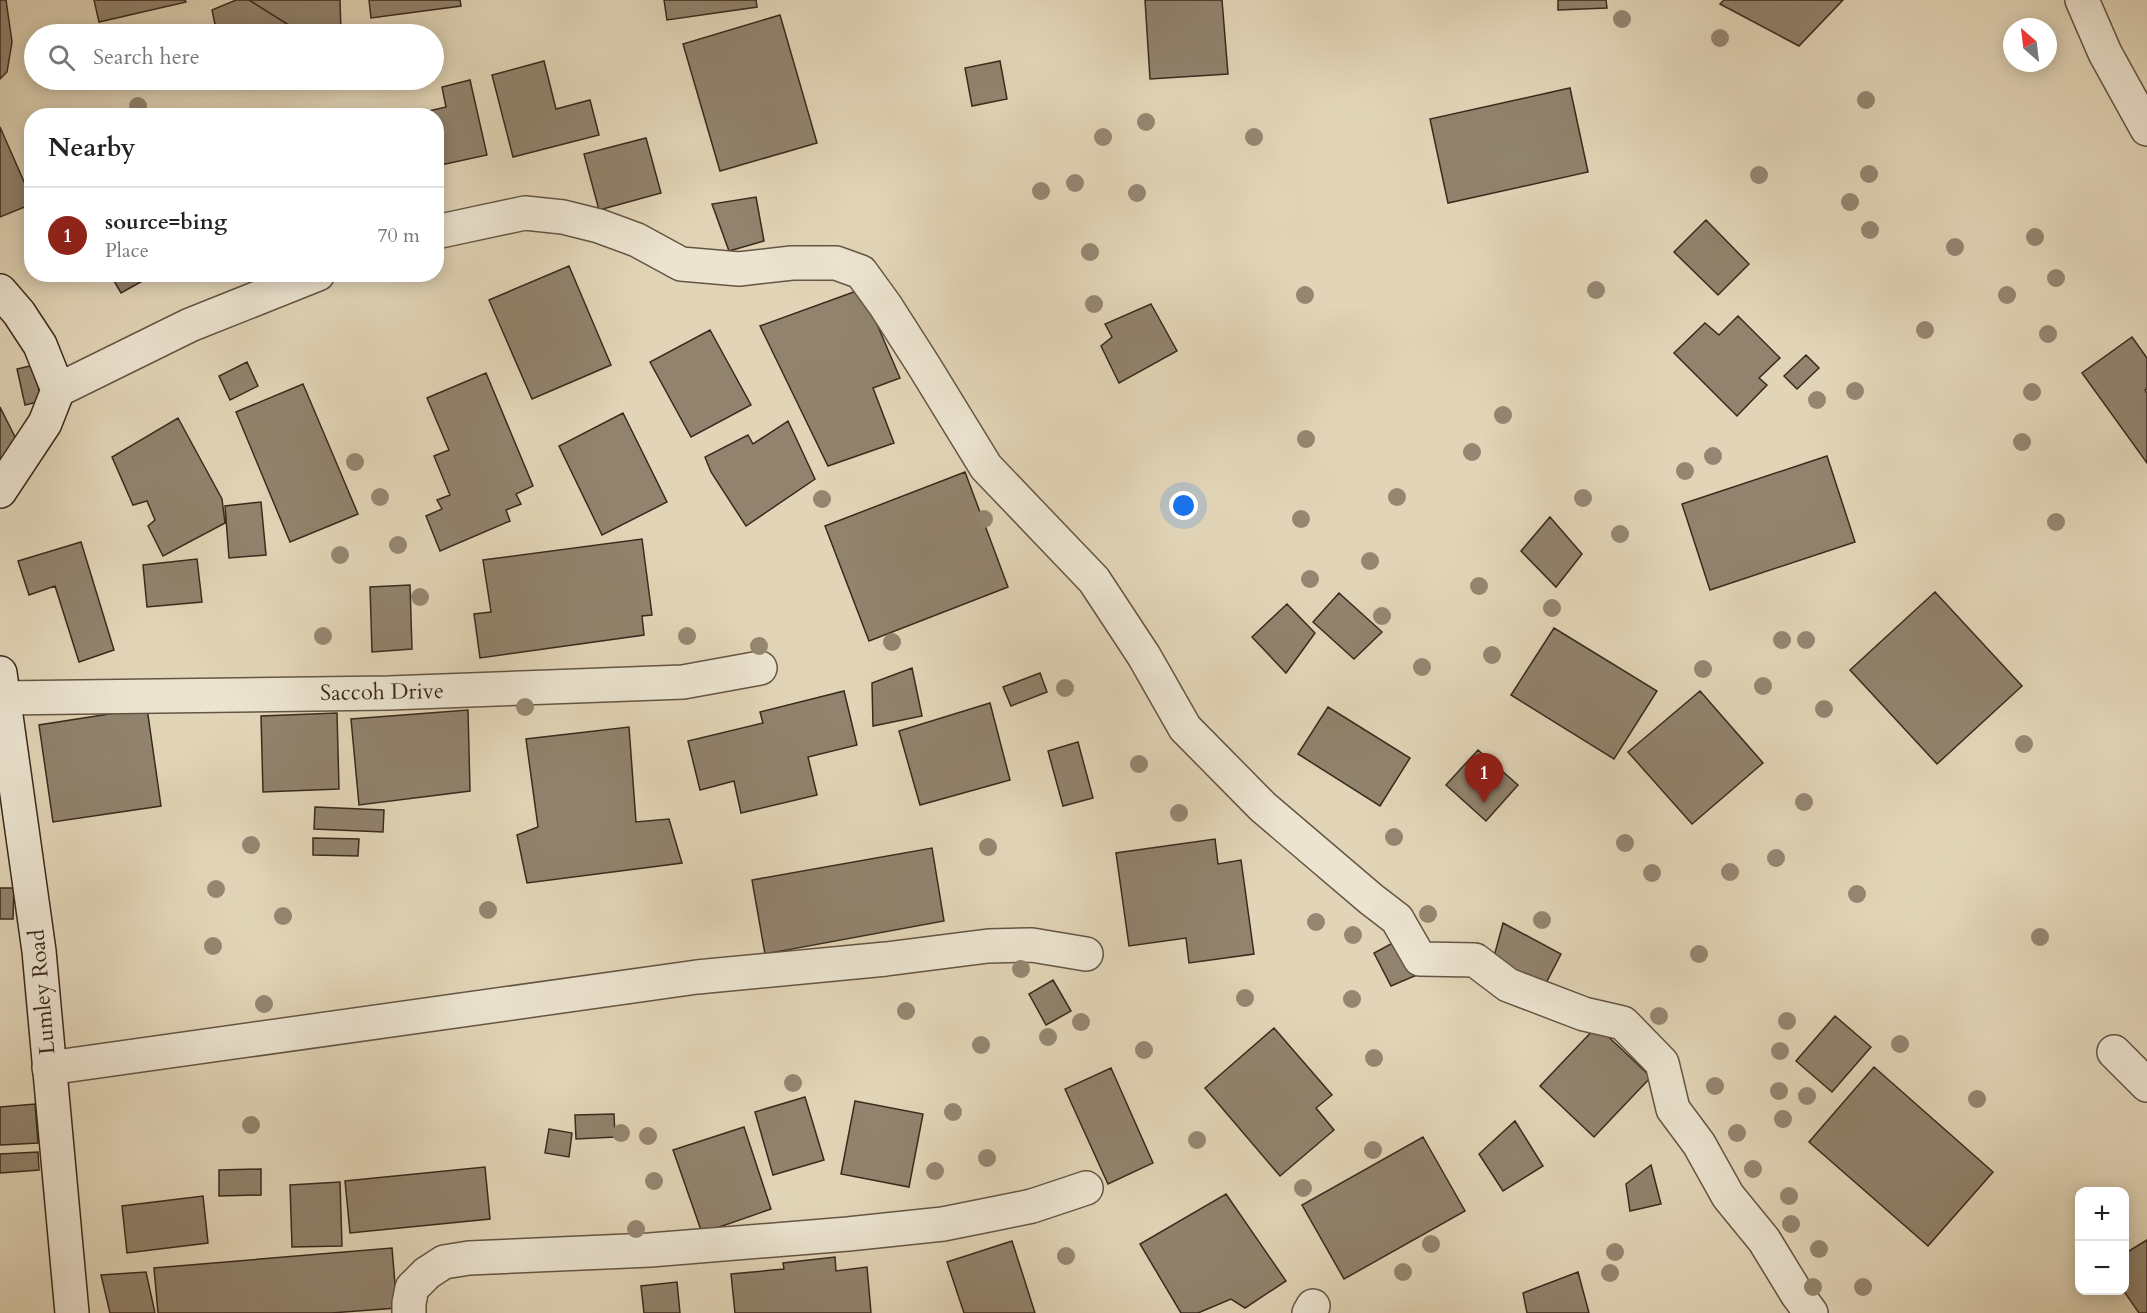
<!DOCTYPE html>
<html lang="en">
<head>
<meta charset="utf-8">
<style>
  :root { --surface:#fff; --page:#f2f2f2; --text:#222; --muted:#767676; --line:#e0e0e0; --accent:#8f2418 }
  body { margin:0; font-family:Cardo,serif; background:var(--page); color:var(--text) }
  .controls { position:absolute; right:18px; bottom:18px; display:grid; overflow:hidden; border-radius:12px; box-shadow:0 3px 15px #0003 }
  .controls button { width:54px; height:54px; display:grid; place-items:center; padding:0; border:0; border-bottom:2px solid var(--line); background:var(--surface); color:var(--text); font:30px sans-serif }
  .compass { position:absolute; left:2003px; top:18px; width:54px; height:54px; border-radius:50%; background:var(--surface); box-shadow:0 3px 15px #0003; rotate:332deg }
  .you { position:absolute; left:1184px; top:506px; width:21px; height:21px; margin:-15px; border:4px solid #fff; border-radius:50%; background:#1a73e8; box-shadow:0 0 0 9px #1a73e833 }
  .badge { display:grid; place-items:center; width:39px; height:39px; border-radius:50%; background:var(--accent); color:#fff; font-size:20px; font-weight:700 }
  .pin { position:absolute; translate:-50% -50px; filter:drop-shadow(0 2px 3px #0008) }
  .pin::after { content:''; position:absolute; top:32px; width:21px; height:18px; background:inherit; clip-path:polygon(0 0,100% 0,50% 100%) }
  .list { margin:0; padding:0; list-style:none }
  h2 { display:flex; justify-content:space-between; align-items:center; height:78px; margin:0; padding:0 24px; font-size:26px }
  h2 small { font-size:20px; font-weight:400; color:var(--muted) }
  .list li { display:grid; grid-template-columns:39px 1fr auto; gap:18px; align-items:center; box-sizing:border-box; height:96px; padding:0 24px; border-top:2px solid var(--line) }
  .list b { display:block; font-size:22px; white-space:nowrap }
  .list p { margin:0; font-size:20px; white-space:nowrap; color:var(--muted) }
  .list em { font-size:20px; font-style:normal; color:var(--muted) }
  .icon { flex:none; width:33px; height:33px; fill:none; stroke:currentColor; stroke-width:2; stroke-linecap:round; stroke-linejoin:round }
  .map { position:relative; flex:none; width:2147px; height:1313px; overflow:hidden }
  .search { position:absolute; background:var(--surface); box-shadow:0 3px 15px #0003; left:24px; top:24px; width:420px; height:66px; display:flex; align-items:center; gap:15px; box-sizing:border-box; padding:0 21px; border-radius:33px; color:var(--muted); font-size:22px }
  .panel { position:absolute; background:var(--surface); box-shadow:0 3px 15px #0003; left:24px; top:108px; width:420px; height:174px; border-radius:24px }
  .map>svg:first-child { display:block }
  .building { fill:#91836d; stroke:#3a2a1d; stroke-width:1.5 }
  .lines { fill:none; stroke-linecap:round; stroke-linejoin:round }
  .street-casing { stroke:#645544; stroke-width:36 }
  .secondary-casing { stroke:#3a2a1d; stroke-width:36 }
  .street { stroke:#ece4d0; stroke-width:33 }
  .secondary { stroke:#ece4d0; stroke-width:33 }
  .tree { fill:#958671 }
  .labels { text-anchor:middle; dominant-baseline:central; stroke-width:4.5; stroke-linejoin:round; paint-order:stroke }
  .street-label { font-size:22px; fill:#3a2a1d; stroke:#ece4d0 }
</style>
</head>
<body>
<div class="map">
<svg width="2147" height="1313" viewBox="0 0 2147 1313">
  <rect width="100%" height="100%" fill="#e2d5b7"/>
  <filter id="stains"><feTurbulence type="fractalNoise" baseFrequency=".00333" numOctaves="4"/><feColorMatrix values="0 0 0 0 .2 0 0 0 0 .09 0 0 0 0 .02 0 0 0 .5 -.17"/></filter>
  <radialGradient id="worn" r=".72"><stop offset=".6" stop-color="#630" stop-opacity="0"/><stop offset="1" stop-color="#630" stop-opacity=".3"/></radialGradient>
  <path class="building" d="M0 0H6L12 42 7 72 0 79Z
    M94 0H185L186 2 99 22Z
    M236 0H249L303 34H217L212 10Z
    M249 0H340L341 34H303Z
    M369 0H460L461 6 371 18Z
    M664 0H756L757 7 667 20Z
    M1145 0H1222L1228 74 1150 79Z
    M1558 0H1606L1607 8 1558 10Z
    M1724 0H1843L1799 46 1720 4Z
    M780 15 817 143 720 171 683 44Z
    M544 61 556 109 590 100 599 135 513 157 492 75Z
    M1000 61 1007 99 972 106 965 68Z
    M470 80 487 155 436 166V116L412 115 446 107 442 87Z
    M1570 88 1588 172 1448 203 1430 119Z
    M0 127 32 200V204L0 217Z
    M646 138 661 193 599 210 584 154Z
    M756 197 764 241 729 251 712 204Z
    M1706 220 1749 264 1718 295 1674 252Z
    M569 266 611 365 532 399 489 300Z
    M110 274H155L121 293Z
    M862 289 900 378 873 388 894 443 828 466 760 326Z
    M1151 304 1177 351 1119 383 1101 346 1112 337 1105 324Z
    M1738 316 1780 358 1759 378 1767 385 1737 416 1674 353 1705 323 1719 335Z
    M710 330 751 405 691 437 650 362Z
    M2132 337 2147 358V389L2145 390 2147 393V463L2082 373Z
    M1806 355 1819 368 1797 389 1784 376Z
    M247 362 258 386 230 400 219 376Z
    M34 365 41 401 25 405 17 369Z
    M486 373 533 486 516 494 521 504 506 510 510 521 440 551 426 516 442 509 437 500 450 495 434 456 449 450 427 398Z
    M303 384 358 514 290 542 236 412Z
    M0 407 21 449 0 459Z
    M623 413 667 502 602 535 559 446Z
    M178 418 222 499 225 523 163 556 148 526 155 520 147 501 133 505 112 457Z
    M788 421 815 479 746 526 711 472 705 457 748 435 753 444Z
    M1827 456 1855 542 1710 590 1682 504Z
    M965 472 1008 587 869 641 825 526Z
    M261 502 266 555 229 558 225 506Z
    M1550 517 1582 554 1556 587 1521 551Z
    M642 539 652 615 642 616 644 635 480 658 474 614 491 612 483 560Z
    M81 542 114 650 79 662 55 586 29 595 18 561Z
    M197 559 202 602 147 607 143 565Z
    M410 585 412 649 372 652 370 587Z
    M1935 592 2022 686 1937 764 1850 670Z
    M1339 593 1382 632 1354 659 1313 622Z
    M1287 604 1315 633 1286 673 1252 637Z
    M1554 628 1657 691 1614 759 1511 695Z
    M912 668 922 716 873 726 872 683Z
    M1040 673 1047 692 1011 706 1003 687Z
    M844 691 857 745 808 757 817 795 741 813 734 781 700 790 688 741 763 723 760 712Z
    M1700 691 1763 763 1692 824 1628 752Z
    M990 703 1010 780 920 805 899 731Z
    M1328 707 1410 758 1380 806 1298 754Z
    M147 708 161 806 53 822 39 725Z
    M468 710 470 791 359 805 351 719Z
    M337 713 339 789 263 792 261 716Z
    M629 727 636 822 669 819 682 863 527 883 517 835 538 827 526 739Z
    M1078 742 1093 798 1063 806 1048 751Z
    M1478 750 1518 785 1486 821 1446 785Z
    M315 807 384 810 383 832 314 829Z
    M313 838 359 839 358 856 313 855Z
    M1215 839 1218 864 1241 860 1254 954 1189 963 1186 938 1129 946 1116 853Z
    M932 848 944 921 765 954 752 880Z
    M0 888H14L13 919H0Z
    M1503 923 1561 954 1545 985 1492 964Z
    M1402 938 1424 972 1391 986 1374 953Z
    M1053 980 1071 1011 1046 1025 1029 994Z
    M1835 1016 1871 1047 1832 1092 1796 1061Z
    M1597 1026 1651 1077 1594 1137 1540 1086Z
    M1274 1028 1332 1095 1316 1108 1334 1130 1280 1176 1205 1088Z
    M1874 1067 1993 1172 1928 1246 1809 1142Z
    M1111 1068 1153 1163 1108 1184 1065 1089Z
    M805 1097 824 1160 773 1175 755 1112Z
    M855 1101 923 1114 909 1187 841 1174Z
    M35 1104 38 1143 0 1145V1107Z
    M614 1114 615 1137 576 1139 575 1115Z
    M1515 1121 1543 1166 1503 1191 1479 1154Z
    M744 1127 771 1209 702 1233 673 1150Z
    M549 1129 572 1133 569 1157 545 1153Z
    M1423 1137 1465 1211 1344 1279 1302 1205Z
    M38 1152 39 1170 0 1173V1154Z
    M1651 1165 1661 1204 1630 1211 1626 1184Z
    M485 1167 490 1219 350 1233 345 1181Z
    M261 1169V1195L219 1196V1170Z
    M340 1182 342 1246 292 1247 290 1185Z
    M1226 1194 1286 1281 1245 1308 1231 1299 1198 1313H1181L1140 1244Z
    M203 1196 208 1243 127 1253 122 1206Z
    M2147 1240V1313H2139L2123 1290 2124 1254Z
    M1012 1241 1035 1313H964L947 1262Z
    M392 1248 397 1308 331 1313H158L154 1268Z
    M835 1257 836 1271 867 1267 871 1313H735L731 1274 784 1269 783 1263Z
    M146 1272 155 1313H110L101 1275Z
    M1578 1272 1589 1313H1527L1523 1293Z
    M677 1282 680 1313H644L641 1286Z"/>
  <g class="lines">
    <g class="street-casing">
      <path id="street" d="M2082 0 2105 53 2147 129
        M436 232 525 213 563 217 599 226 637 240 681 264 739 269 792 263H836L861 272 885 305 924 366 986 467 1094 580 1144 656 1185 728 1263 807 1371 899 1397 919 1420 959 1475 960 1508 985 1584 1014 1623 1023 1662 1063 1673 1109 1699 1144 1728 1196 1764 1240 1797 1294 1811 1313
        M58 390 190 325 318 274
        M2 698 389 693 630 684 683 682 760 668
        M2114 1052 2147 1085
        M49 1068 697 977 886 959 988 946 1032 945 1086 954
        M409 1313V1303L412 1288 427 1273 444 1262 469 1258 650 1250 848 1234 943 1224 998 1213 1032 1206 1086 1188
        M1309 1313 1313 1306"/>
    </g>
    <g class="secondary-casing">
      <path id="secondary" d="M0 291 19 313 40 345 58 390 45 423 0 491
        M0 673 39 951 72 1313"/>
    </g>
    <use href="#street" class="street"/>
    <use href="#secondary" class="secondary"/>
  </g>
  <g class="tree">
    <circle cx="1622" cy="19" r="9"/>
    <circle cx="1720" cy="38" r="9"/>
    <circle cx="1866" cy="100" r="9"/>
    <circle cx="138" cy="106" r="9"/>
    <circle cx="1146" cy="122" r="9"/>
    <circle cx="1103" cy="137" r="9"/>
    <circle cx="1254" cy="137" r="9"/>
    <circle cx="1869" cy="174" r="9"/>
    <circle cx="1759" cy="175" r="9"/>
    <circle cx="1075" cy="183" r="9"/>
    <circle cx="1041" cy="191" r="9"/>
    <circle cx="1137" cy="193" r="9"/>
    <circle cx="1850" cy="202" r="9"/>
    <circle cx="1870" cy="230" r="9"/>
    <circle cx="2035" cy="237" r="9"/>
    <circle cx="1955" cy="247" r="9"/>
    <circle cx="1090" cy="252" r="9"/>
    <circle cx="2056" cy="278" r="9"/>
    <circle cx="1596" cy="290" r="9"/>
    <circle cx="1305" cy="295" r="9"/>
    <circle cx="2007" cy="295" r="9"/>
    <circle cx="1094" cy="304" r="9"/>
    <circle cx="1925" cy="330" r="9"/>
    <circle cx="2048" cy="334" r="9"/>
    <circle cx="1855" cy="391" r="9"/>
    <circle cx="2032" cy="392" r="9"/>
    <circle cx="1817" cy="400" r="9"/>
    <circle cx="1503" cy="415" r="9"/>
    <circle cx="1306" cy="439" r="9"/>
    <circle cx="2022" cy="442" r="9"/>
    <circle cx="1472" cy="452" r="9"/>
    <circle cx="1713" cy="456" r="9"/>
    <circle cx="355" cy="462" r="9"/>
    <circle cx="1685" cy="471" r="9"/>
    <circle cx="380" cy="497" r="9"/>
    <circle cx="1397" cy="497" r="9"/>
    <circle cx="1583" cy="498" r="9"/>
    <circle cx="822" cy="499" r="9"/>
    <circle cx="984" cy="519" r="9"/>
    <circle cx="1301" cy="519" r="9"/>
    <circle cx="2056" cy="522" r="9"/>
    <circle cx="1620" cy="534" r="9"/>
    <circle cx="398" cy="545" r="9"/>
    <circle cx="340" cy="555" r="9"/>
    <circle cx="1370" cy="561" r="9"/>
    <circle cx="1310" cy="579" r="9"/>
    <circle cx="1479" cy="586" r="9"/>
    <circle cx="420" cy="597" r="9"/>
    <circle cx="1552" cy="608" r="9"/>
    <circle cx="1382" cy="616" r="9"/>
    <circle cx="323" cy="636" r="9"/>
    <circle cx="687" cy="636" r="9"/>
    <circle cx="1782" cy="640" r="9"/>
    <circle cx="1806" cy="640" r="9"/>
    <circle cx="892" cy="642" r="9"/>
    <circle cx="759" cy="646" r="9"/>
    <circle cx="1492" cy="655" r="9"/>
    <circle cx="1422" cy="667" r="9"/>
    <circle cx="1703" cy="669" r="9"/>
    <circle cx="1763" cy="686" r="9"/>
    <circle cx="1065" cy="688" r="9"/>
    <circle cx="525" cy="707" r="9"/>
    <circle cx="1824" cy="709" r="9"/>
    <circle cx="2024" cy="744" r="9"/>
    <circle cx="1139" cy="764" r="9"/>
    <circle cx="1465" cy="784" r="9"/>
    <circle cx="1804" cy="802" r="9"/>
    <circle cx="1179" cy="813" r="9"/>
    <circle cx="1394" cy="837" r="9"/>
    <circle cx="1625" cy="843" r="9"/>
    <circle cx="251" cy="845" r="9"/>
    <circle cx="988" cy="847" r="9"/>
    <circle cx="1776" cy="858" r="9"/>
    <circle cx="1730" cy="872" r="9"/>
    <circle cx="1652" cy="873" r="9"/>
    <circle cx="216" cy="889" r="9"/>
    <circle cx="1857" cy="894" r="9"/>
    <circle cx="488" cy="910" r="9"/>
    <circle cx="1428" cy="914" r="9"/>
    <circle cx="283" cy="916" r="9"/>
    <circle cx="1542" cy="920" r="9"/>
    <circle cx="1316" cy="922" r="9"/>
    <circle cx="1353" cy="935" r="9"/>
    <circle cx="2040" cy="937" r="9"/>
    <circle cx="213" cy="946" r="9"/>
    <circle cx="1699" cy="954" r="9"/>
    <circle cx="1021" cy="969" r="9"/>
    <circle cx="1245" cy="998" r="9"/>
    <circle cx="1352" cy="999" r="9"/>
    <circle cx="264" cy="1004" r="9"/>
    <circle cx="906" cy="1011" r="9"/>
    <circle cx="1659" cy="1016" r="9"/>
    <circle cx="1787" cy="1021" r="9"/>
    <circle cx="1081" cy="1022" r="9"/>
    <circle cx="1048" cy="1037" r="9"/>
    <circle cx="1900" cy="1044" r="9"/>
    <circle cx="981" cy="1045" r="9"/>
    <circle cx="1144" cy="1050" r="9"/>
    <circle cx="1780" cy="1051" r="9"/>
    <circle cx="1374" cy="1058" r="9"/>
    <circle cx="793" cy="1083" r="9"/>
    <circle cx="1715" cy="1086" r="9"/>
    <circle cx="1779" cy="1091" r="9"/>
    <circle cx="1807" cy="1096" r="9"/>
    <circle cx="1977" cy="1099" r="9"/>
    <circle cx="953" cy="1112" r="9"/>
    <circle cx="1783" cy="1119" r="9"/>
    <circle cx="251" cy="1125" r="9"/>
    <circle cx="621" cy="1133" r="9"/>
    <circle cx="1737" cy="1133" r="9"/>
    <circle cx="648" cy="1136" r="9"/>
    <circle cx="1197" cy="1140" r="9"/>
    <circle cx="1373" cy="1150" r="9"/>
    <circle cx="987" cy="1158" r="9"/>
    <circle cx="1753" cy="1169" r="9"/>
    <circle cx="935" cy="1171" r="9"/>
    <circle cx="654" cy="1181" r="9"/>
    <circle cx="1303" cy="1188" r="9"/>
    <circle cx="1789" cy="1196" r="9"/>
    <circle cx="1791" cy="1224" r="9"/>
    <circle cx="636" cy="1229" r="9"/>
    <circle cx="1431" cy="1244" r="9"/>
    <circle cx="1819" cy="1249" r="9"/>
    <circle cx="1615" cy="1252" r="9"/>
    <circle cx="1066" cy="1256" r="9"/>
    <circle cx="1403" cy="1272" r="9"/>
    <circle cx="1610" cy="1273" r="9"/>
    <circle cx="1813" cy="1287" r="9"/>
    <circle cx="1863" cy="1287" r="9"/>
  </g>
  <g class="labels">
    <g class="street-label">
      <text transform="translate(382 692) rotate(-1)">Saccoh Drive</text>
      <text transform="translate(42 992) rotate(-95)">Lumley Road</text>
    </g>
  </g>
  <rect width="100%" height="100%" filter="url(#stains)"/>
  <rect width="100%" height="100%" fill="url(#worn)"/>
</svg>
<div class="controls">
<button>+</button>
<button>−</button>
</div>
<svg class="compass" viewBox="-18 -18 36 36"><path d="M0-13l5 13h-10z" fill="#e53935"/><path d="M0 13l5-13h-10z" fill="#767676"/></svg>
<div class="you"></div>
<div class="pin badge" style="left:1484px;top:803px">1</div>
<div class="search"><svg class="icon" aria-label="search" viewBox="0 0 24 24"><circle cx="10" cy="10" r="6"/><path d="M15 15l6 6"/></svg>Search here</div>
<section class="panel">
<h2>Nearby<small></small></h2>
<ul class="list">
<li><span class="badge">1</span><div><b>source=bing</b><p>Place</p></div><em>70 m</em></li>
</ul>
</section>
</div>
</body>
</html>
